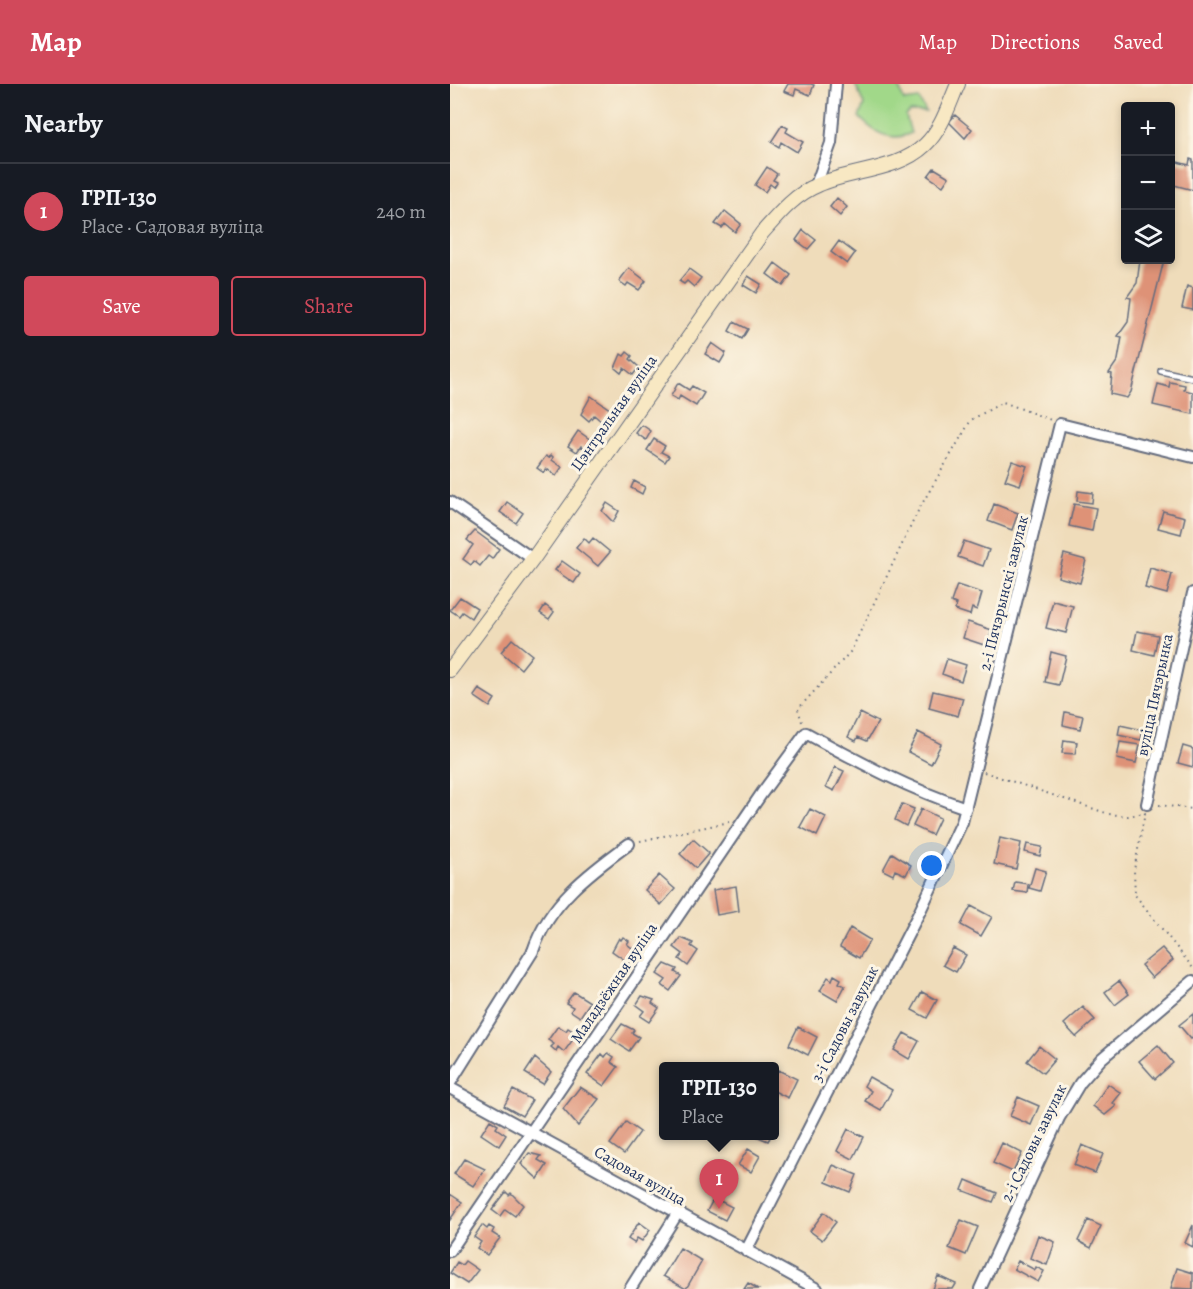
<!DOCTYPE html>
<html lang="en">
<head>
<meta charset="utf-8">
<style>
  :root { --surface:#171b24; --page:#242831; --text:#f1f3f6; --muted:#9ea1a6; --line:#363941; --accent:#d1495b }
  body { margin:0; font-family:Alegreya,serif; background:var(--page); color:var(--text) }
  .controls { position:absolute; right:18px; top:18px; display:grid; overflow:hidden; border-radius:6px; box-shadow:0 3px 9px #0003 }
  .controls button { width:54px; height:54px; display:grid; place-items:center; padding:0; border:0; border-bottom:2px solid var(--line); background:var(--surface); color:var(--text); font:30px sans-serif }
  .you { position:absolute; left:482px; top:782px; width:21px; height:21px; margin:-15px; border:4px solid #fff; border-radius:50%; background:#1a73e8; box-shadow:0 0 0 9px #1a73e833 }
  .badge { display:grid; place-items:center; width:39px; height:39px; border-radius:50%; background:var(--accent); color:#fff; font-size:20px; font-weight:700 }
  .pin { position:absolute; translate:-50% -50px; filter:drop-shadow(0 2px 3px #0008) }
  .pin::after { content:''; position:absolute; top:32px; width:21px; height:18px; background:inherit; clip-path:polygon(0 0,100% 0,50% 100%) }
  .popup { position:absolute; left:209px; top:978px; width:120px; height:78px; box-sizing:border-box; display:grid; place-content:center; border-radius:6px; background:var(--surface); filter:drop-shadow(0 2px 4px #0005); font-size:20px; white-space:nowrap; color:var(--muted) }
  .popup b { font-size:22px; color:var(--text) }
  .popup::after { content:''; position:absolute; left:50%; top:100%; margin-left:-12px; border:12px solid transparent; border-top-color:var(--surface) }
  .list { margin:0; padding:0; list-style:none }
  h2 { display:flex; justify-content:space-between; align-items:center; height:78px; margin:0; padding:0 24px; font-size:26px }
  h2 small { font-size:20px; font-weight:400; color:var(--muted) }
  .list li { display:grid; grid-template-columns:39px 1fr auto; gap:18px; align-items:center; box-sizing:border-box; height:96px; padding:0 24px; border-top:2px solid var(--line) }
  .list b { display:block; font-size:22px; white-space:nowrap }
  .list p { margin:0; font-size:20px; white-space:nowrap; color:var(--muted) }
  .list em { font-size:20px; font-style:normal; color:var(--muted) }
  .actions { display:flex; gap:12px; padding:18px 24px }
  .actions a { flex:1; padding:14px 0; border:2px solid var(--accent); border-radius:6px; text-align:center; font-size:21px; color:var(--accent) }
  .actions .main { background:var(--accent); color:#fff }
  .icon { flex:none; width:33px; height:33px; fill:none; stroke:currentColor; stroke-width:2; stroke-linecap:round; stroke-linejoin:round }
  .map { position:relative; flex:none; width:743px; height:1205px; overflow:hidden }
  header { display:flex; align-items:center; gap:36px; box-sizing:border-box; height:84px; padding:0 30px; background:var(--accent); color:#fff }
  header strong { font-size:28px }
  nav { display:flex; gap:33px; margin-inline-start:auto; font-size:21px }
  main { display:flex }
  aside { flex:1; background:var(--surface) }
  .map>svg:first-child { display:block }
  .green { fill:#a1d889; stroke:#5e8474; stroke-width:1.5 }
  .building { fill:#de9277 }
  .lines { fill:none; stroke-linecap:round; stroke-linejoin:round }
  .lane-casing { stroke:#656c7e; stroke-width:8 }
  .street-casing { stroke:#656c7e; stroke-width:14 }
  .secondary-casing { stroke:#656c7e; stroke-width:16 }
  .path { stroke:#656c7e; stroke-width:2; stroke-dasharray:1.5 4.5; stroke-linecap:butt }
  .lane { stroke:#fff; stroke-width:5 }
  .street { stroke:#fff; stroke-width:10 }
  .secondary { stroke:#f8e8c3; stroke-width:14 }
  .labels { text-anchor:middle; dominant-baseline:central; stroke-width:6; stroke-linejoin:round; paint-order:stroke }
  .street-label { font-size:16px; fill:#1b2f5e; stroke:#fcf5e5 }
</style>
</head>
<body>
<header>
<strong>Map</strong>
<nav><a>Map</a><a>Directions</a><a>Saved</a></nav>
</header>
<main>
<aside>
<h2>Nearby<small></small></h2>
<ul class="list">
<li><span class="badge">1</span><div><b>ГРП-130</b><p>Place · Садовая вуліца</p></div><em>240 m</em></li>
</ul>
<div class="actions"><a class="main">Save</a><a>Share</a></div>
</aside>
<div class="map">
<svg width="743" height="1205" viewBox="0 0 743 1205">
  <rect width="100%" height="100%" fill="#fcf5e5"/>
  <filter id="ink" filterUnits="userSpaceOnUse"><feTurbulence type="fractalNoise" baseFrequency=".0167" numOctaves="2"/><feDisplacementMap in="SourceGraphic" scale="12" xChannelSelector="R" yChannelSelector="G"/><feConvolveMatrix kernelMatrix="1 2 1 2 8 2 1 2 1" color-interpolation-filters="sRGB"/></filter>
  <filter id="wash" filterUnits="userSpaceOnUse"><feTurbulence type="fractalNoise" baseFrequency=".008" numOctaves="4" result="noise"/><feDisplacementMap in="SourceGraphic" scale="24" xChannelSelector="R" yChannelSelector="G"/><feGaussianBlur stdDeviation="1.35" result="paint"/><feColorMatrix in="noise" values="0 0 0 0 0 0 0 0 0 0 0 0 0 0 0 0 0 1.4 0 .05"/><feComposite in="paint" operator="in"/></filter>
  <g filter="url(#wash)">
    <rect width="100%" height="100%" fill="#efdcba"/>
    <path class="green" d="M405 0H448L454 17 469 15 476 28H460L456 32 461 49C441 59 423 48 409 33L414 21Z"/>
    <g id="blocks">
      <path class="building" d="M338 0H361L364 1 360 11 346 5 344 11 334 7Z
        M505 31 522 45 515 54 499 38Z
        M332 41 338 44 336 48 353 58 347 68 331 58 329 63 321 58Z
        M740 75 743 76V106L720 100V76L739 81Z
        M317 83 327 90 323 96 327 98 324 103 320 100 315 108 305 101Z
        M484 84 499 93 493 102 478 92Z
        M387 114 397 123 390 132 380 123Z
        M275 127 291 140 285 148 275 140 272 144 265 140Z
        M353 146 366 156 358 165 346 156Z
        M389 157 405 169 397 180 381 168Z
        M690 176H714L681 308 677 314 660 310 662 290 659 289 668 276 672 253 668 252 678 238 681 214 677 213 687 199Z
        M325 179 341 191 333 202 317 190Z
        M179 184 196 197 189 206 178 199 176 202 169 197Z
        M239 185 251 194 244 203 237 197 234 200 229 197Z
        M298 192 311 200 306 209 293 201Z
        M737 202 743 204V226L732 224Z
        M284 238 298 245 292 255 279 247Z
        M262 259 276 269 270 279 255 270Z
        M177 268 182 272 180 275 189 283 183 291 174 284 171 289 165 284 171 270 174 272Z
        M720 298 735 301 734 306 743 308V330L703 321 708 300 719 303Z
        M228 299 239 306 242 302 254 309 246 322 230 312 228 316 221 312Z
        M141 312 161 326 151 337 144 331 139 337 131 330Z
        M192 341 201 347 196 356 186 349Z
        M128 347 141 356 136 365 131 362 127 368 118 362Z
        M204 355 215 362 211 368 219 372 215 378 197 366Z
        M101 371 103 373 102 376 112 383 106 392 97 385 94 389 87 384 96 372 99 374Z
        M562 377 577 382 570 401 555 396Z
        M184 397 195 403 192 410 181 404Z
        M628 407 643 409 642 419 627 417Z
        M57 418 73 429 66 439 50 428Z
        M157 419 169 427 163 438 152 427Z
        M544 420 568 429 562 446 538 437Z
        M624 420 646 424 642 447 619 442Z
        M713 427 735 433 731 450 708 444Z
        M25 447 49 465 42 475 38 472 30 482 24 477 21 481 13 475 23 461 17 456Z
        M134 454 139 459 143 454 160 468 148 482 126 464Z
        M514 457 539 466 533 482 508 473Z
        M614 470 636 476 630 499 608 493Z
        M112 477 130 490 124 499 105 486Z
        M700 484 722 490 717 510 695 504Z
        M507 501 532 509 527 526 522 524 520 531 505 526 506 520 501 518Z
        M10 513 27 524 21 534 12 528 9 532 0 526Z
        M603 517 623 522 616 549 596 544Z
        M95 521 104 528 99 535 90 529Z
        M518 538 542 546 537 562 513 554Z
        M687 547 708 551 704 571 683 566Z
        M62 555 82 571 71 585 51 568Z
        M601 568 616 572 609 601 595 598Z
        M497 575 516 581 511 597 492 590Z
        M29 605 45 615 40 623 24 612Z
        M483 607 513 614 508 632 479 624Z
        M615 628 633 632 630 645 613 641Z
        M410 629 428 638 417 657 408 653 406 657 398 653Z
        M670 641 693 646 691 656 668 651Z
        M468 648 491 660 481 680 458 668Z
        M614 656 627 658 625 670 612 669Z
        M670 658 690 661 686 679 667 675Z
        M733 662 743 665V683L728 679Z
        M385 683 394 687 384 707 376 703Z
        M452 720 464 725 456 742 445 736Z
        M360 725 376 733 367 752 350 743Z
        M471 725 490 734 482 751 463 742Z
        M550 754 571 759 566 785 544 780Z
        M243 755 259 769 246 784 230 770Z
        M577 760 592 763 590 772 575 768Z
        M442 769 461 781 456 791 445 786 443 791 433 786Z
        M585 784 596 787 590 807 579 804Z
        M209 791 225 805 211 821 195 806Z
        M565 798 578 800 577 809 563 807Z
        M286 802 289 827 267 831 263 806Z
        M521 822 542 833 531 852 511 841Z
        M400 844 420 856 409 874 390 863Z
        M173 853 179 857 177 860 187 868 179 879 162 867 169 854 171 856Z
        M231 854 243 859 241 862 248 867 238 882 229 875 233 870 224 863Z
        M503 864 516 871 506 888 493 881Z
        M712 864 723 876 702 894 691 881Z
        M215 880 227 885 225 888 231 892 220 907 212 901 216 896 207 890Z
        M384 891 391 895 389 899 395 902 387 917 370 907 378 893 382 896Z
        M669 897 679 910 665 921 655 908Z
        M124 908 140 918 130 933 121 927 123 923 116 919Z
        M472 908 487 916 477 934 462 926Z
        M192 912 204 916 202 919 209 924 199 938 190 932 194 927 186 921Z
        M633 923 645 936 626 953 614 940Z
        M743 930V954L741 955 729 941Z
        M172 940 184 946 182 949 189 953 179 967 161 955Z
        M108 942 116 947 118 944 127 950 114 968 108 963 106 967 101 963 104 960 98 956Z
        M348 943 367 953 358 971 339 961Z
        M454 949 469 957 459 975 444 966Z
        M708 961 723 979 705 995 689 977Z
        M589 962 605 975 593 989 577 977Z
        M158 969 164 973 161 978 168 983 154 1002 137 990 152 970 155 973Z
        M85 974 101 988 93 1000 75 989Z
        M328 986 347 995 338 1014 324 1007V993Z
        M419 993 442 1006 431 1026 415 1017 421 1007 414 1002Z
        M658 1000 671 1009 663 1019 666 1022 655 1031 643 1022Z
        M130 1003 149 1015 128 1042 113 1025Z
        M63 1006 82 1016 72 1032 54 1022Z
        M568 1013 589 1022 581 1041 560 1032Z
        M40 1036 48 1041 46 1044 56 1051 49 1062 31 1050Z
        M176 1038 190 1048 174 1070 160 1060Z
        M398 1045 414 1053 403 1075 387 1067Z
        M306 1052H321L318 1057Z
        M552 1059 572 1069 563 1088 543 1079Z
        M632 1061 653 1070 645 1089 624 1081Z
        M298 1065 310 1072 301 1088 288 1081Z
        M79 1069 91 1072 88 1076 97 1081 88 1095 71 1080Z
        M14 1075 35 1085 23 1102 4 1090Z
        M383 1081 407 1091 400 1108 376 1098Z
        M516 1096 547 1109 543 1118 512 1106Z
        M56 1108 59 1111 61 1109 73 1121 65 1132 55 1125 50 1132 42 1126Z
        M0 1110 12 1118 0 1136Z
        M264 1114 282 1123 275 1136 257 1127Z
        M374 1128 386 1138 372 1156 360 1147Z
        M511 1136 528 1143 516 1171 499 1164Z
        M638 1136 651 1142 641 1164 628 1157Z
        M189 1138 200 1146 192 1157 187 1154 184 1159 178 1155Z
        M32 1141 37 1145 39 1142 44 1145 42 1149 50 1154 37 1171 27 1164 31 1158 24 1153Z
        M743 1141V1163L735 1159Z
        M588 1151 605 1158 597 1181 580 1174Z
        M230 1164 252 1177 236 1205 213 1192Z
        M15 1177 28 1186 17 1200 0 1189 7 1178 12 1181Z
        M568 1177 585 1186 586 1183 594 1187 588 1198 564 1185Z
        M727 1184 743 1189V1205L721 1204Z
        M488 1192 506 1200 503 1205H483Z
        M298 1199 308 1205H294Z"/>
    </g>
  </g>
  <g filter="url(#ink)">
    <use href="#blocks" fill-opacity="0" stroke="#656c7e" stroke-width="1.5"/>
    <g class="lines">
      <g class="lane-casing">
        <path id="lane" d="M711 287 743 294"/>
      </g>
      <g class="street-casing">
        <path id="street" d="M366 101 381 59 386 0
          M0 418 83 475
          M697 720 743 509
          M0 999 83 867C99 819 139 789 179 760
          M0 1004 367 1205
          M0 1167 312 709 356 649C409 678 459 705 516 724
          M296 1167 470 827 512 738 610 340 743 373
          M180 1205 227 1130
          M530 1205 609 1034 630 999 651 975 743 897"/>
      </g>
      <g class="secondary-casing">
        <path id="secondary" d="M0 586 83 475 312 149C328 131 345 110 368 101 401 86 448 87 475 61 492 45 499 20 508 0"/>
      </g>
      <path class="path" d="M352 638 348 625 401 567 469 425 521 336 553 318 601 336
        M534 688 659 730 678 732 695 729 684 786 685 811 743 884
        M709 721 743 725
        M190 757 279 738"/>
      <use href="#lane" class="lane"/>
      <use href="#street" class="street"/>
      <use href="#secondary" class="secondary"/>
    </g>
  </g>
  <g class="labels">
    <g class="street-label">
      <text transform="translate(164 329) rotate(-55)">Цэнтральная вуліца</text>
      <text transform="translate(554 509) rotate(-76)">2-і Пячэрынскі завулак</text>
      <text transform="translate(705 611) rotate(-78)">вуліца Пячэрынка</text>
      <text transform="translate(164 899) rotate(-56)">Маладзёжная вуліца</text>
      <text transform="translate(395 940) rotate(-63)">3-і Садовы завулак</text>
      <text transform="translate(584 1059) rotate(-64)">2-і Садовы завулак</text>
      <text transform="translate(190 1092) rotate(30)">Садовая вуліца</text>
    </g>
  </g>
</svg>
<div class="controls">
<button>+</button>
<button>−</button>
<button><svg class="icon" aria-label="layers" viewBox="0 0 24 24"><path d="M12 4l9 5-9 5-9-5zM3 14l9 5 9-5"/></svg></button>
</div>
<div class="you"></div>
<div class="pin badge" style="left:269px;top:1125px">1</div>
<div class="popup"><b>ГРП-130</b>Place</div>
</div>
</main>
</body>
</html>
